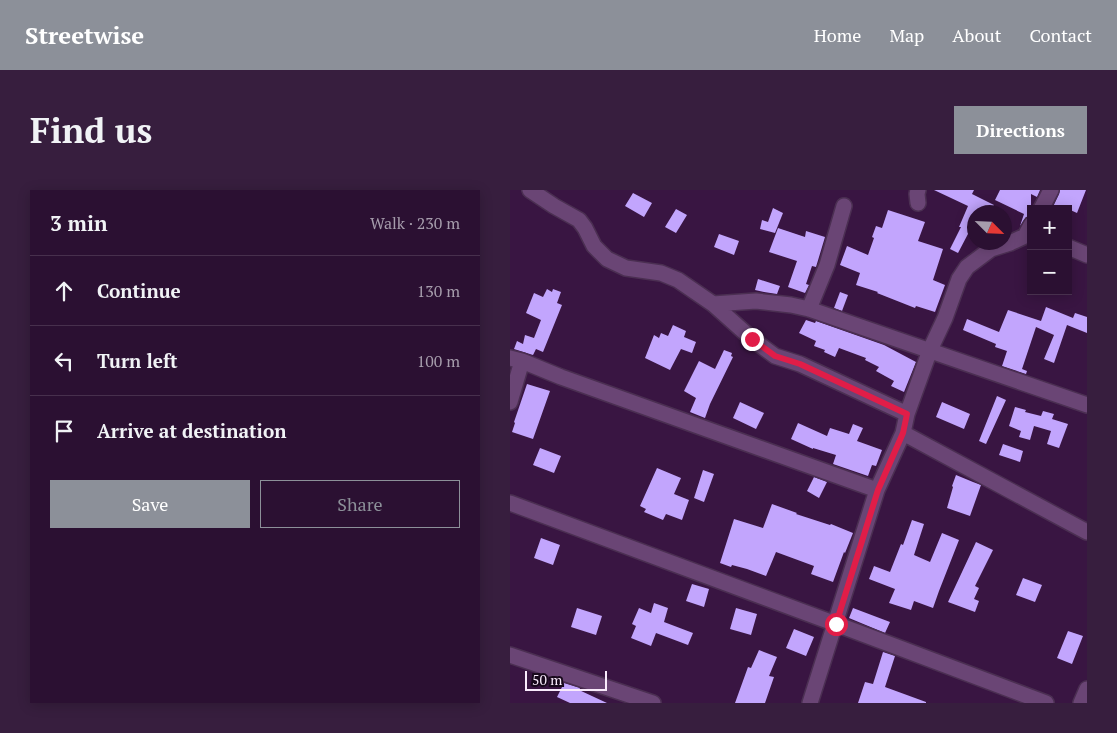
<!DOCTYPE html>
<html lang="en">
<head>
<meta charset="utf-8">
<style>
  :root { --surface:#2b1032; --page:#371e3e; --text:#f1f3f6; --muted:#a69dac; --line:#47304d; --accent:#8c9099 }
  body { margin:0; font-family:"PT Serif",serif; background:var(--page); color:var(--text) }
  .controls { position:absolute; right:15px; top:15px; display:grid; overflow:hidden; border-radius:0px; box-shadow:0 2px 12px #0003 }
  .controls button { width:45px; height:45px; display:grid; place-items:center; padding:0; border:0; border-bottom:1px solid var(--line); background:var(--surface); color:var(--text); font:25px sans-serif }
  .compass { position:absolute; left:457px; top:15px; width:45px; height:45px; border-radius:50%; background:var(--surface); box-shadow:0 2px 12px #0003; rotate:114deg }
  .scale { position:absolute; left:15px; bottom:12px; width:82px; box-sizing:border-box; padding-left:5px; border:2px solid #f9ebfc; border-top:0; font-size:14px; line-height:18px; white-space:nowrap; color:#f9ebfc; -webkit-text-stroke:4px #18091c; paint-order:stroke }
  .stop { position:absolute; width:15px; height:15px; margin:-11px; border:4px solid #e11d48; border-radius:50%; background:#fff }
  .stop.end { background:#e11d48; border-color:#fff; box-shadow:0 1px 5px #0008 }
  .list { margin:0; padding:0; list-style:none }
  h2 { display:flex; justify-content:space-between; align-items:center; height:65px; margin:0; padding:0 20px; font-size:21px }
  h2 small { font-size:16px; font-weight:400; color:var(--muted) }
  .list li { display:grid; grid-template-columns:32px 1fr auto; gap:15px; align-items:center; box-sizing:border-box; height:70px; padding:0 20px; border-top:1px solid var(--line) }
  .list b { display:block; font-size:19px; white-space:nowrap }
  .list em { font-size:16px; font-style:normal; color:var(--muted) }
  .actions { display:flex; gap:10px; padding:15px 20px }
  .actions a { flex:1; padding:11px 0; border:1px solid var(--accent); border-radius:0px; text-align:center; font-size:18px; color:var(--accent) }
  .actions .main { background:var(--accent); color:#fff }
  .icon { flex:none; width:28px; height:28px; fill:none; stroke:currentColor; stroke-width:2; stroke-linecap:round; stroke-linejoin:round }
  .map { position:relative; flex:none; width:577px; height:513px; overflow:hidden; border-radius:0px }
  header { display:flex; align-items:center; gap:30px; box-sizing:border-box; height:70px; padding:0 25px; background:var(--accent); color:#fff }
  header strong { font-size:24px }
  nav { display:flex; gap:28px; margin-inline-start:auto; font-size:18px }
  .intro { display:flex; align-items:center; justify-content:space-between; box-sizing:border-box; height:120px; padding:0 30px }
  h1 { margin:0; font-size:35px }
  .button { padding:12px 22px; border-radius:0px; background:var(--accent); color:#fff; font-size:18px; font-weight:700 }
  main { display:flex; gap:30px; padding:0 30px }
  aside { flex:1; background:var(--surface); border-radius:0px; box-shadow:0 2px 12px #0003 }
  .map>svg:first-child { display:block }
  .building { fill:#c2a5fd }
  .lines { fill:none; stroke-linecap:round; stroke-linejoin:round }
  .minor-casing { stroke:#4b2f52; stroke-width:18 }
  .minor { stroke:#6a4575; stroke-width:15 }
  .route { stroke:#e11d48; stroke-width:6 }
</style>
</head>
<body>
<header>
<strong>Streetwise</strong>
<nav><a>Home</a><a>Map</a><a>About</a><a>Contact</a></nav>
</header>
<div class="intro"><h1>Find us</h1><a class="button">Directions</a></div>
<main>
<aside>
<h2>3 min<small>Walk · 230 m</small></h2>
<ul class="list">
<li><svg class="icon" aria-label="ahead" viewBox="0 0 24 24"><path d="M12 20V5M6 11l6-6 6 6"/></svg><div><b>Continue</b></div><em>130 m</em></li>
<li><svg class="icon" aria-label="left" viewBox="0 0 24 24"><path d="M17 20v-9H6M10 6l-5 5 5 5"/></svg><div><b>Turn left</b></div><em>100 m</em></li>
<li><svg class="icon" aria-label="arrive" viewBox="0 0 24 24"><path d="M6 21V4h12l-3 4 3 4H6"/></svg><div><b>Arrive at destination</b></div></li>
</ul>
<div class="actions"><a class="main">Save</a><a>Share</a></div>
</aside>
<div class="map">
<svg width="577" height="513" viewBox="0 0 577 513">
  <rect width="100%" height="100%" fill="#391542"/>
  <path class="building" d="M424 0H464L462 4 464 5V3V5L484 15 480 22H464V44L459 42 448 63 440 59 451 37H449L458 16Z
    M490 0H530L527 7 521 4V26L516 27 510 36 514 24 485 10Z
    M550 0H576L567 23 558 19H542L549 4Z
    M123 3 142 13 134 27 115 16Z
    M263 18 273 23 265 43 250 39 252 30 258 32Z
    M166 19 177 25 166 43 155 37Z
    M378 20 415 32 408 51 433 59 423 90 435 95 425 122 406 116 405 118 367 103 368 102 346 95 350 83 330 75 337 56 358 65 364 48 362 47 366 36 372 38Z
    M268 38 295 47 296 41 315 47 306 77 302 76 296 94 299 95 295 103 278 97 287 71 259 62Z
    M209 44 229 51 224 65 204 57Z
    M248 89 270 96 267 104 254 102 245 100Z
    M37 99 42 102 43 99 51 102 47 113 52 115 33 162 26 159 23 165 4 159 7 151 13 154 15 145 24 148 31 130 16 123 24 103 33 107Z
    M330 102 338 105 332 121 324 118Z
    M536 117 563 128 565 123 577 127V143L557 135 544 173 534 169 544 145 526 137 512 179 517 181 516 184 492 176 497 161 485 157 486 154 453 140 457 129 489 142 498 120 531 131Z
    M296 130 305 133 306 131 374 155 406 172 394 202 381 196 384 191 366 181 369 177 355 170 356 168 329 158 325 167 314 162 315 160 304 156 306 151 289 143Z
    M163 135 176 141 174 147 186 152 182 163 171 159 160 180 135 168 144 145 149 148 151 143 158 146Z
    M214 160 222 163 221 166 223 167 200 214 195 228 180 222 186 208 174 201 189 171 205 179Z
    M17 194 40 201 23 249 2 242 5 233 4 232Z
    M487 206 496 210 476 254 469 251Z
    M230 212 254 223 246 239 223 228Z
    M432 212 460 224 454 239 426 227Z
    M505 217 516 220 515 222 531 226 533 221 544 224 542 229 558 234 549 258 537 254 541 241 524 236 520 250 509 247 511 241 499 236Z
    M288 233 317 246 320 238 339 244 343 234 353 238 347 251 372 260 366 276 362 275 358 286 323 274 326 265 303 258V259L281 249Z
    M493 254 513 261 510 272 489 265Z
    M30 258 51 266 44 283 23 275Z
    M147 278 171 288 164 304 179 310 172 330 156 324 153 330 134 322 136 319 130 316Z
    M193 280 204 284 194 312 184 308Z
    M446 285 463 292 471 295 460 326 437 318 443 297 442 296Z
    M304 287 317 292 309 308 297 301Z
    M262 314 287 323 286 324 320 335 321 334 343 343 335 363 334 362 323 392 301 384 304 376 266 362 256 386 237 379 222 375 221 377 210 373 224 329 253 338Z
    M402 330 414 334 404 365 420 372 432 343 449 350 429 401 423 418 404 411 401 420 379 413 385 399 359 389 364 376 380 382 391 354 393 355Z
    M31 348 50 355 43 375 24 368Z
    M466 352 483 360 465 396 469 398 464 409 469 411 465 422 438 412Z
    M513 388 532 395 525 412 506 405Z
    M182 394 199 399 194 417 176 411Z
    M144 413 158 418 154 432 183 443 178 455 146 443 141 456 121 448 126 436 122 434 129 418 141 423Z
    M67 418 92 426 86 445 61 437Z
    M226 418 247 424 241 445 220 439Z
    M343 418 380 432 375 443 339 428Z
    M284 439 304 447 296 466 276 458Z
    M558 441 573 446 562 474 547 468Z
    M249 460 267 467 259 486 264 487 255 513H225L238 477 241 478Z
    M373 462 385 466 375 497 416 512V513H348L355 492 363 494Z
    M54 493 70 498 69 500 97 513H60L47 507Z"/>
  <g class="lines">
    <g class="minor-casing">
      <path id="minor" d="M20 0 44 16 69 30 75 38 84 56 97 69 116 78 151 83 168 90 203 114 242 149 265 166 290 174 397 224
        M408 13 407 4 408 0
        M531 19 541 0
        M558 57 577 65
        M203 114 246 111 281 115 299 119 577 215
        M299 119 317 75 334 16
        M0 168 12 171 51 187 367 300
        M0 212 12 171
        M393 243 577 342
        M0 313 326 434 536 513
        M0 465 143 513
        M300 513 367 300 393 243 397 224 420 160 435 128 449 89 457 77 481 59 500 53 515 46 521 35
        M571 513 577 499"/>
    </g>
    <use href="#minor" class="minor"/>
  </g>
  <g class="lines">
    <path class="route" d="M242 149 265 166 290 174 397 224 393 243 368 300 326 434"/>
  </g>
</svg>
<div class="controls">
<button>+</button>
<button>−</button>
</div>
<svg class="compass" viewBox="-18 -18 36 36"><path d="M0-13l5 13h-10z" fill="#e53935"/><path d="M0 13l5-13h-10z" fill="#a69dac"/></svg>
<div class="scale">50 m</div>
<div class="stop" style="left:326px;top:434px"></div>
<div class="stop end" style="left:242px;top:149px"></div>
</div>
</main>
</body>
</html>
